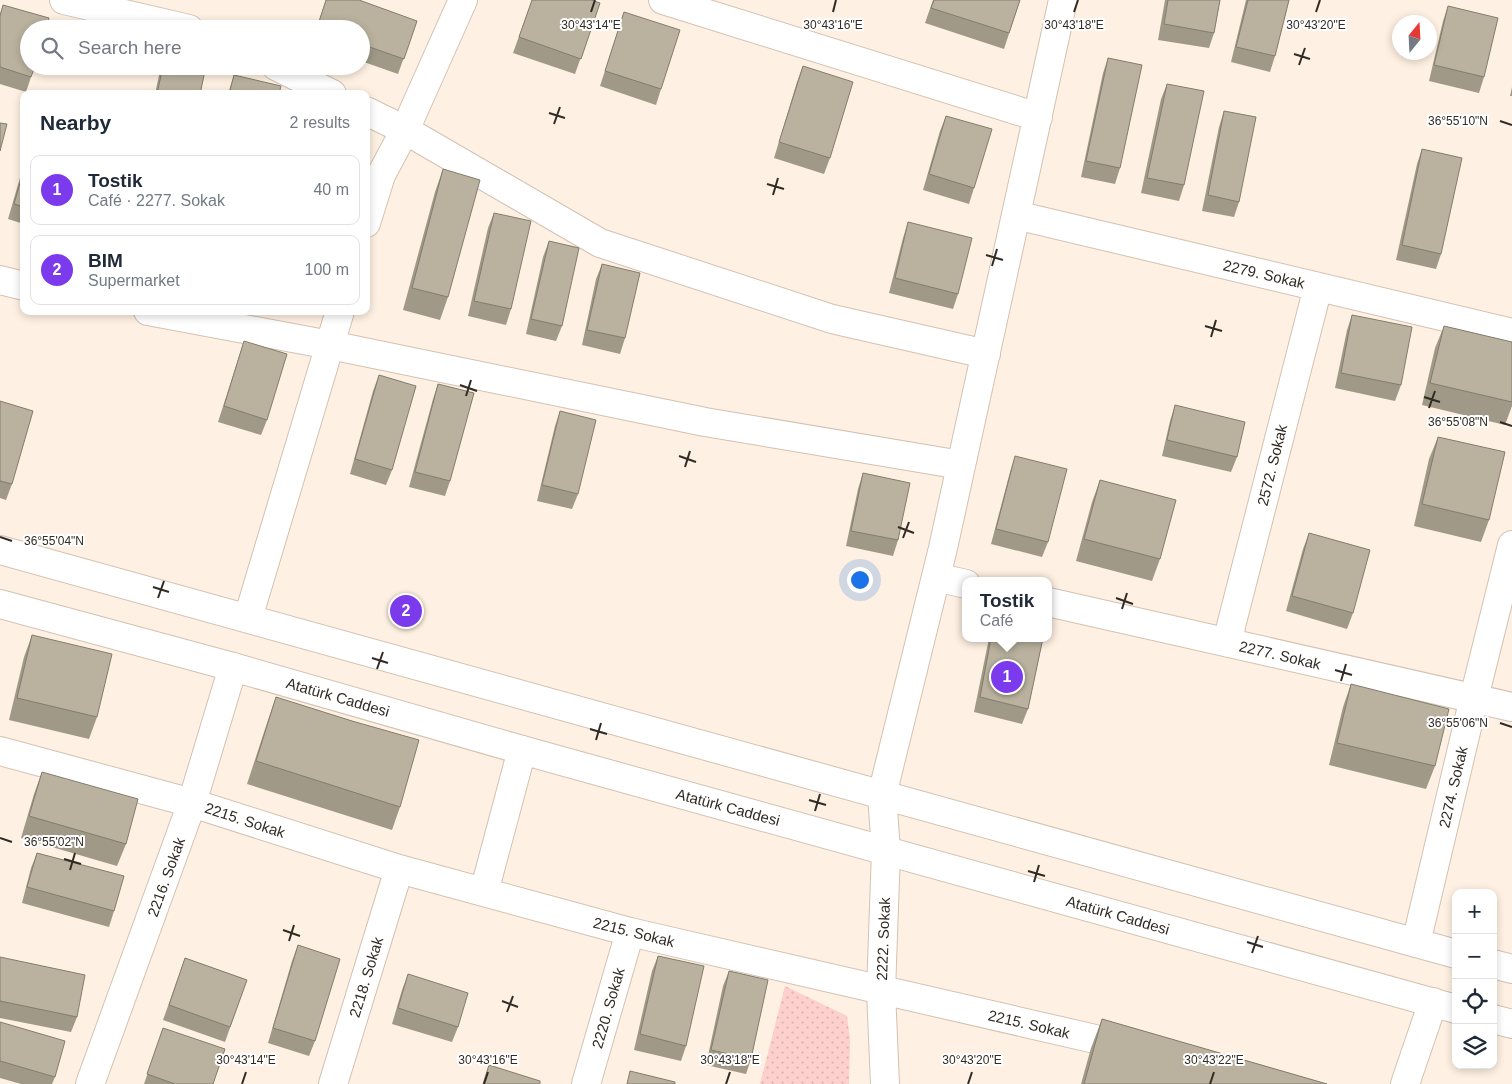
<!DOCTYPE html>
<html lang="en">
<head>
<meta charset="utf-8">
<style>
  :root { --surface:#fff; --page:#f2f2f3; --text:#1f2937; --muted:#747a83; --line:#e0e1e3; --accent:#7c3aed }
  body { margin:0; font-family:Helvetica,sans-serif; background:var(--page); color:var(--text) }
  .controls { position:absolute; right:15px; bottom:15px; display:grid; overflow:hidden; border-radius:10px; box-shadow:0 2px 8px #0003 }
  .controls button { width:45px; height:45px; display:grid; place-items:center; padding:0; border:0; border-bottom:1px solid var(--line); background:var(--surface); color:var(--text); font:25px sans-serif }
  .compass { position:absolute; left:1392px; top:15px; width:45px; height:45px; border-radius:50%; background:var(--surface); box-shadow:0 2px 8px #0003; rotate:18deg }
  .you { position:absolute; left:859px; top:579px; width:18px; height:18px; margin:-12px; border:4px solid #fff; border-radius:50%; background:#1a73e8; box-shadow:0 0 0 8px #1a73e833 }
  .badge { display:grid; place-items:center; width:32px; height:32px; border-radius:50%; background:var(--accent); color:#fff; font-size:16px; font-weight:700 }
  .pin { position:absolute; translate:-50% -50%; border:2px solid #fff; box-shadow:0 1px 5px #0006 }
  .popup { position:absolute; left:962px; top:577px; width:90px; height:65px; box-sizing:border-box; display:grid; place-content:center; border-radius:10px; background:var(--surface); filter:drop-shadow(0 1px 4px #0005); font-size:16px; white-space:nowrap; color:var(--muted) }
  .popup b { font-size:19px; color:var(--text) }
  .popup::after { content:''; position:absolute; left:50%; top:100%; margin-left:-10px; border:10px solid transparent; border-top-color:var(--surface) }
  .list { margin:0; padding:0; list-style:none }
  h2 { display:flex; justify-content:space-between; align-items:center; height:65px; margin:0; padding:0 20px; font-size:21px }
  h2 small { font-size:16px; font-weight:400; color:var(--muted) }
  .list li { display:grid; grid-template-columns:32px 1fr auto; gap:15px; align-items:center; box-sizing:border-box; height:70px; margin:0 10px 10px; padding:0 10px; border:1px solid var(--line); border-radius:10px }
  .list b { display:block; font-size:19px; white-space:nowrap }
  .list p { margin:0; font-size:16px; white-space:nowrap; color:var(--muted) }
  .list em { font-size:16px; font-style:normal; color:var(--muted) }
  .icon { flex:none; width:28px; height:28px; fill:none; stroke:currentColor; stroke-width:2; stroke-linecap:round; stroke-linejoin:round }
  .map { position:relative; flex:none; width:1512px; height:1084px; overflow:hidden }
  .search { position:absolute; background:var(--surface); box-shadow:0 2px 8px #0003; left:20px; top:20px; width:350px; height:55px; display:flex; align-items:center; gap:12px; box-sizing:border-box; padding:0 18px; border-radius:28px; color:var(--muted); font-size:19px }
  .panel { position:absolute; background:var(--surface); box-shadow:0 2px 8px #0003; left:20px; top:90px; width:350px; height:225px; border-radius:10px }
  .map>svg:first-child { display:block }
  .park { fill:url(#park-dots) }
  .lines { fill:none; stroke-linecap:round; stroke-linejoin:round }
  .minor-casing { stroke:#d3c2b2; stroke-width:30 }
  .secondary-casing { stroke:#d3c2b2; stroke-width:30 }
  .minor { stroke:#fff; stroke-width:28 }
  .secondary { stroke:#fff; stroke-width:28 }
  .wall { fill:#a09988 }
  .building { fill:#bab29e; stroke:#827d6f }
  .ticks { fill:none; stroke:#312b25; stroke-width:2 }
  .labels { text-anchor:middle; dominant-baseline:central; stroke-width:4; stroke-linejoin:round; paint-order:stroke }
  .street-label { font-size:15px; fill:#312b25; stroke:#fff }
  .ticks-label { font-size:12px; text-anchor:middle; fill:#312b25; stroke:#fff; stroke-width:4; stroke-linejoin:round; paint-order:stroke }
</style>
</head>
<body>
<div class="map">
<svg width="1512" height="1084" viewBox="0 0 1512 1084">
  <defs>
    <pattern id="park-dots" width="8" height="8" patternUnits="userSpaceOnUse" patternTransform="scale(1.25)"><rect width="8" height="8" fill="#fdd0cd"/><path d="M2 2h.1M6 6h.1" fill="none" stroke="#d9b3b0" stroke-width="1.8" stroke-linecap="round"/></pattern>
  </defs>
  <rect width="100%" height="100%" fill="#fef0e2"/>
  <path class="park" d="M785 986 847 1016 850 1039 849 1084H760Z"/>
  <g class="lines">
    <g class="minor-casing">
      <path id="minor" d="M64 0 189 29
        M663 0 1038 117
        M276 66 332 94
        M366 111 405 130 600 243 832 319 986 354
        M1016 215 1512 333
        M366 223 381 175 405 130 463 0
        M0 280 24 286
        M148 311 330 345 705 422 961 465
        M936 577 966 584
        M1048 602 1512 707
        M248 618 340 311
        M1229 643 1231 626 1318 287
        M0 751 192 803 399 869 630 932 1130 1047
        M484 892 522 750
        M1416 943 1474 698 1512 545
        M90 1084 192 803 233 667
        M333 1084 399 869
        M586 1084 630 932
        M885 1084 881 991 886 851 882 795 943 548 1063 0
        M1405 1084 1433 1002"/>
    </g>
    <g class="secondary-casing">
      <path id="secondary" d="M0 550 1456 954
        M0 604 233 667 522 750 1456 1009
        M1493 964 1512 969
        M1493 1019 1512 1024"/>
    </g>
    <use href="#minor" class="minor"/>
    <use href="#secondary" class="secondary"/>
  </g>
  <path class="wall" d="M326 0 417 21 398 74 361 61V29H316Z
    M532 0 600 3 575 74 513 53Z
    M933 0H1020L1004 49 925 23Z
    M1165 0H1220L1214 33 1209 48 1158 40Z
    M1246 0H1289L1275 56 1270 72 1231 62Z
    M3 5 31 77 26 92 0 84V14Z
    M1448 6 1484 77 1479 93 1429 81 1443 21Z
    M624 12 661 89 656 105 600 86Z
    M1108 58 1120 168 1115 184 1081 177 1103 73Z
    M161 66H206L200 94H155Z
    M803 66 830 158 824 174 774 158 797 82Z
    M234 75 279 94H228Z
    M1167 84 1184 185 1179 201 1141 193 1161 99Z
    M1512 87V96H1510Z
    M1224 111 1239 202 1234 217 1202 211 1219 127Z
    M946 116 974 188 969 204 923 190 940 131Z
    M1422 149 1441 254 1436 269 1396 260 1417 164Z
    M24 164V224L8 219Z
    M443 169 448 297 440 320 403 310 435 192Z
    M494 213 511 309 506 325 468 316 488 228Z
    M908 222 958 294 953 309 889 293 903 238Z
    M549 241 562 326 556 341 526 334 543 257Z
    M602 264 625 338 620 354 582 345 596 279Z
    M1352 315 1401 385 1395 401 1335 388 1347 330Z
    M1444 326 1512 342V406L1505 425 1422 405 1435 348Z
    M244 341 267 420 261 435 218 422Z
    M379 375 392 470 386 485 350 474 373 391Z
    M438 384 450 481 445 496 409 487 433 399Z
    M0 401 12 484 6 500 0 498Z
    M1175 405 1237 457 1231 472 1162 456 1170 421Z
    M560 411 578 494 572 509 537 501 555 426Z
    M1438 437 1489 520 1481 542 1414 526 1429 459Z
    M1015 456 1048 542 1042 557 991 544 1010 472Z
    M863 473 898 540 893 556 846 546 858 489Z
    M1100 480 1160 559 1152 581 1076 561 1092 502Z
    M1309 533 1353 613 1347 629 1286 611 1303 549Z
    M32 635 97 717 89 739 9 720 24 657Z
    M989 638H1043L1028 709 1022 724 974 712Z
    M1351 684 1435 766 1426 789 1329 765 1343 707Z
    M276 697 400 807 392 830 247 784 268 720Z
    M42 772 126 844 117 866 21 838 34 794Z
    M37 853 114 911 109 927 22 903 31 868Z
    M298 945 315 1041 309 1056 268 1043 292 961Z
    M658 956 686 1046 681 1061 634 1050 652 971Z
    M0 957 77 1017 71 1032 0 1018Z
    M185 958 247 980 225 1042 163 1020Z
    M729 971 751 1059 746 1074 706 1065 723 986Z
    M408 974 458 1027 452 1042 392 1024 402 990Z
    M1102 1019 1327 1084H1081L1091 1048Z
    M0 1022 55 1077 52 1084H21L0 1078Z
    M163 1028 213 1084H144Z"/>
  <path class="building" d="M326 0H359L417 21 404 59 361 44V29H320L317 28Z
    M532 0H591L600 3 581 59 519 37Z
    M934 0H1020L1009 33 931 8Z
    M1168 0H1220L1214 33 1164 24Z
    M1248 0H1289L1275 56 1236 47Z
    M3 5 49 18 46 29H29V66H35L31 77 0 67V16Z
    M1448 6 1498 18 1484 77 1434 65Z
    M624 12 680 30 661 89 605 71Z
    M1108 58 1142 65 1120 168 1086 161Z
    M163 66H206L200 94H157Z
    M803 66 853 82 830 158 779 142Z
    M234 75 281 86 279 94H229Z
    M1167 84 1204 91 1184 185 1147 178Z
    M1224 111 1256 117 1239 202 1208 195Z
    M946 116 992 129 974 188 929 174Z
    M0 123 7 124 0 151Z
    M1422 149 1462 158 1441 254 1402 245Z
    M24 169V207L14 204Z
    M443 169 480 180 448 297 412 288Z
    M494 213 531 221 511 309 474 301Z
    M908 222 972 238 958 294 895 278Z
    M549 241 579 248 562 326 531 319Z
    M602 264 640 273 625 338 587 330Z
    M1352 315 1412 327 1401 385 1341 373Z
    M1444 326 1512 342V402L1430 383Z
    M244 341 287 354 267 420 224 406Z
    M379 375 416 386 392 470 355 459Z
    M438 384 474 393 450 481 415 472Z
    M0 401 33 411 12 484 0 481Z
    M1175 405 1245 422 1237 457 1167 440Z
    M560 411 596 420 578 494 542 485Z
    M1438 437 1505 452 1489 520 1422 504Z
    M1015 456 1067 469 1048 542 996 529Z
    M863 473 910 483 898 540 851 531Z
    M1100 480 1176 500 1160 559 1084 539Z
    M1309 533 1370 550 1353 613 1292 596Z
    M32 635 112 654 97 717 17 698Z
    M991 638H1043L1028 709 980 697Z
    M1351 684 1449 709 1435 766 1337 743Z
    M276 697 352 721 419 740 400 807 256 761Z
    M42 772 138 799 126 844 29 816Z
    M37 853 124 876 114 911 27 887Z
    M298 945 340 959 315 1041 273 1028Z
    M658 956 704 966 686 1046 640 1034Z
    M0 957 85 975 77 1017 0 1001Z
    M185 958 247 980 230 1027 169 1005Z
    M729 971 768 980 751 1059 711 1050Z
    M408 974 468 993 458 1027 398 1008Z
    M1102 1019 1327 1084H1084Z
    M0 1022 65 1041 55 1077 0 1061Z
    M163 1028 225 1049 213 1084H175L147 1074Z
    M489 1065 540 1081V1084H483Z
    M630 1071 675 1082V1084H627Z"/>
  <path class="ticks" d="M591 12 595 0M833 12 836 0M1074 12 1078 0M1316 12 1320 0M1294 54 1310 59M1299 65 1305 48M549 113 565 118M1500 121 1512 125M554 124 560 107M767 184 784 189M773 195 778 178M986 255 1003 260M992 266 997 249M1205 326 1222 331M1211 337 1216 320M460 385 477 391M466 396 471 380M1424 397 1440 402M1429 408 1435 391M1500 422 1512 426M679 456 696 462M685 467 690 451M898 527 914 533M0 537 12 541M903 538 909 522M153 587 169 592M158 598 164 581M1116 598 1133 604M1122 609 1127 593M372 658 388 663M377 669 383 652M1335 670 1352 675M1341 681 1346 664M1500 723 1512 727M590 729 607 734M596 740 601 723M809 800 826 805M815 811 820 794M0 838 12 842M64 859 81 864M70 870 75 853M1028 871 1045 876M1034 882 1039 865M283 930 300 936M289 941 294 925M1247 942 1263 947M1252 953 1258 936M502 1001 518 1007M507 1012 513 996M242 1084 246 1072M484 1084 488 1072M726 1084 730 1072M968 1084 972 1072M1210 1084 1214 1072"/>
  <g class="labels">
    <g class="street-label">
      <text transform="translate(1264 274) rotate(13)">2279. Sokak</text>
      <text transform="translate(1272 465) rotate(-76)">2572. Sokak</text>
      <text transform="translate(1280 655) rotate(13)">2277. Sokak</text>
      <text transform="translate(338 697) rotate(16)">Atatürk Caddesi</text>
      <text transform="translate(1453 787) rotate(-77)">2274. Sokak</text>
      <text transform="translate(728 807) rotate(15)">Atatürk Caddesi</text>
      <text transform="translate(245 820) rotate(18)">2215. Sokak</text>
      <text transform="translate(166 877) rotate(-70)">2216. Sokak</text>
      <text transform="translate(1118 915) rotate(16)">Atatürk Caddesi</text>
      <text transform="translate(634 932) rotate(14)">2215. Sokak</text>
      <text transform="translate(883 939) rotate(-88)">2222. Sokak</text>
      <text transform="translate(366 977) rotate(-73)">2218. Sokak</text>
      <text transform="translate(608 1008) rotate(-74)">2220. Sokak</text>
      <text transform="translate(1029 1024) rotate(13)">2215. Sokak</text>
    </g>
  </g>
  <g class="ticks-label">
    <text x="591" y="29">30°43'14"E</text>
    <text x="833" y="29">30°43'16"E</text>
    <text x="1074" y="29">30°43'18"E</text>
    <text x="1316" y="29">30°43'20"E</text>
    <text x="1458" y="125">36°55'10"N</text>
    <text x="1458" y="426">36°55'08"N</text>
    <text x="54" y="545">36°55'04"N</text>
    <text x="1458" y="727">36°55'06"N</text>
    <text x="54" y="846">36°55'02"N</text>
    <text x="246" y="1064">30°43'14"E</text>
    <text x="488" y="1064">30°43'16"E</text>
    <text x="730" y="1064">30°43'18"E</text>
    <text x="972" y="1064">30°43'20"E</text>
    <text x="1214" y="1064">30°43'22"E</text>
  </g>
</svg>
<div class="controls">
<button>+</button>
<button>−</button>
<button><svg class="icon" aria-label="locate" viewBox="0 0 24 24"><circle cx="12" cy="12" r="6"/><path d="M12 2v4M12 18v4M2 12h4M18 12h4"/></svg></button>
<button><svg class="icon" aria-label="layers" viewBox="0 0 24 24"><path d="M12 4l9 5-9 5-9-5zM3 14l9 5 9-5"/></svg></button>
</div>
<svg class="compass" viewBox="-18 -18 36 36"><path d="M0-13l5 13h-10z" fill="#e53935"/><path d="M0 13l5-13h-10z" fill="#747a83"/></svg>
<div class="you"></div>
<div class="pin badge" style="left:1007px;top:677px">1</div>
<div class="popup"><b>Tostik</b>Café</div>
<div class="pin badge" style="left:406px;top:611px">2</div>
<div class="search"><svg class="icon" aria-label="search" viewBox="0 0 24 24"><circle cx="10" cy="10" r="6"/><path d="M15 15l6 6"/></svg>Search here</div>
<section class="panel">
<h2>Nearby<small>2 results</small></h2>
<ul class="list">
<li><span class="badge">1</span><div><b>Tostik</b><p>Café · 2277. Sokak</p></div><em>40 m</em></li>
<li><span class="badge">2</span><div><b>BIM</b><p>Supermarket</p></div><em>100 m</em></li>
</ul>
</section>
</div>
</body>
</html>
